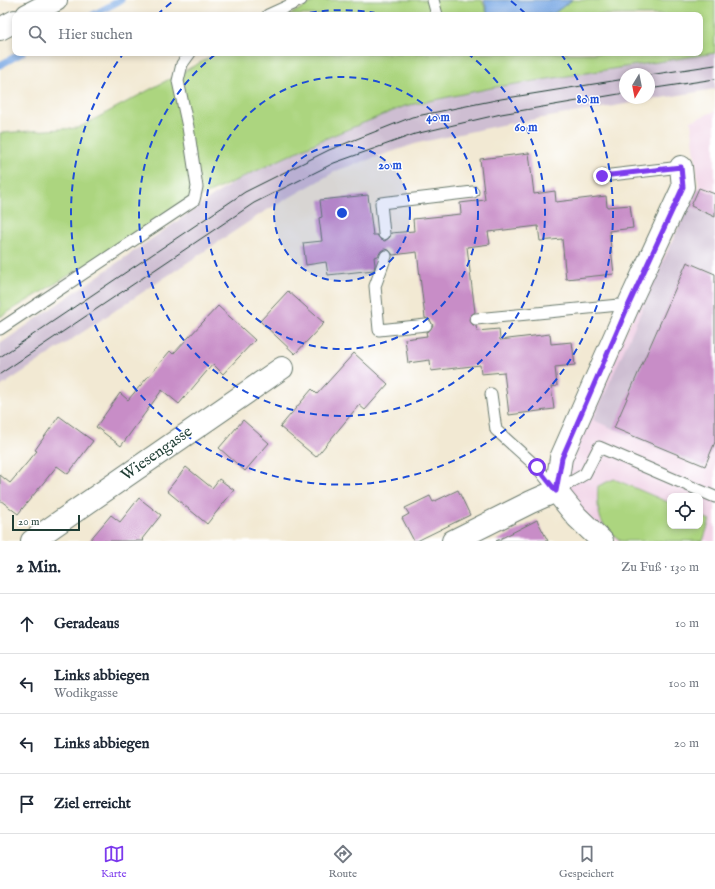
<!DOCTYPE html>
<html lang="de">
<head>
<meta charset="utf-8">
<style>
  :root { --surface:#fff; --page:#f2f2f3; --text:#1f2937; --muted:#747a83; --line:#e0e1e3; --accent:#7c3aed }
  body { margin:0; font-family:"IM FELL English",serif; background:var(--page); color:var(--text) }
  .controls { position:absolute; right:12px; bottom:12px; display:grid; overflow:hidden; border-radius:8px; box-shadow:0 2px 6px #0003 }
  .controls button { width:36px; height:36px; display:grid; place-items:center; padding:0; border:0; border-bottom:1px solid var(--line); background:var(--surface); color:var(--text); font:20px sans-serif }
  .compass { position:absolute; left:619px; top:68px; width:36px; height:36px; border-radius:50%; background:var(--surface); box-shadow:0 2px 6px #0003; rotate:190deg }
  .scale { position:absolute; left:12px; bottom:10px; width:68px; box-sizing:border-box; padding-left:4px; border:2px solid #1f3d34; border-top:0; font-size:11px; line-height:14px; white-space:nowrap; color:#1f3d34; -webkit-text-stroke:3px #fff; paint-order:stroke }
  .stop { position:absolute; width:12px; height:12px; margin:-9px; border:3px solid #7c3aed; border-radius:50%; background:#fff }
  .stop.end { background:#7c3aed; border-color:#fff; box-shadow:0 1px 4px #0008 }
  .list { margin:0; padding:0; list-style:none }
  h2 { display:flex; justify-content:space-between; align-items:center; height:52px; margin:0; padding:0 16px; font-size:17px }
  h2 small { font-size:13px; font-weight:400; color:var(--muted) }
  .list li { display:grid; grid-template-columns:26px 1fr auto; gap:12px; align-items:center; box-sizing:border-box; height:60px; padding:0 16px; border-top:1px solid var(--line) }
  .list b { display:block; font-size:15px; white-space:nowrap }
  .list p { margin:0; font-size:13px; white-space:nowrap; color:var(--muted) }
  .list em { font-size:13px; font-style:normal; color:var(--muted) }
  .icon { flex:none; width:22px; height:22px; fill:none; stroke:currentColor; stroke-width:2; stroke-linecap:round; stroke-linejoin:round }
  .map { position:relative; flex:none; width:715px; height:541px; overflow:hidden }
  .search { position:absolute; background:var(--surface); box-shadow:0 2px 6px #0003; left:12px; right:12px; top:12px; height:44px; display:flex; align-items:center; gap:10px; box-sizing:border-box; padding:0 14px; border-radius:8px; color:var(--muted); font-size:15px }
  .sheet { height:292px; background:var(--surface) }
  nav { display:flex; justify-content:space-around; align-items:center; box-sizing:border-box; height:56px; border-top:1px solid var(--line); background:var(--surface); font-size:11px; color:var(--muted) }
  nav a { display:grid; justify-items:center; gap:2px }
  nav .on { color:var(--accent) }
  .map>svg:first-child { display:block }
  .built { fill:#f0d0e5; fill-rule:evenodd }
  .industrial { fill:#cebed2; fill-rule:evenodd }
  .green { fill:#acd57f; stroke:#66895a }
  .water { fill:#7aa9e4; stroke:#4c738c }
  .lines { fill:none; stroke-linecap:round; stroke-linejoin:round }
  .stream { stroke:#7aa9e4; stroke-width:7 }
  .building { fill:#c88dc7 }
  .lane-casing { stroke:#69796c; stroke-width:13 }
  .street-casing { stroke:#69796c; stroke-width:24 }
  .lane { stroke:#fff; stroke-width:11 }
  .street { stroke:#fff; stroke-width:22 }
  .tram { stroke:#1f3d34; stroke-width:1 }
  .route { stroke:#7c3aed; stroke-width:5 }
  .ring { fill:none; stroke:#1d4ed8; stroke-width:2; stroke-dasharray:7 5 }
  .labels { text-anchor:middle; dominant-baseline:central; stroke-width:3; stroke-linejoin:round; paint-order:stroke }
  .street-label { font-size:16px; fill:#1f3d34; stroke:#fff }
  .centre { fill:#1d4ed8; stroke:#fff; stroke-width:2 }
  .ring-label { font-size:12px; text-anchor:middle; font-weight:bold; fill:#1d4ed8; stroke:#fff; stroke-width:3; stroke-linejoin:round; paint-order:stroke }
</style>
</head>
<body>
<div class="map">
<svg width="715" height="541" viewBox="0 0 715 541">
  <rect width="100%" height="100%" fill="#fff"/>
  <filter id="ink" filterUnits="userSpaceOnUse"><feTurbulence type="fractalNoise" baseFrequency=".025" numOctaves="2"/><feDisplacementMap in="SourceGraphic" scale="8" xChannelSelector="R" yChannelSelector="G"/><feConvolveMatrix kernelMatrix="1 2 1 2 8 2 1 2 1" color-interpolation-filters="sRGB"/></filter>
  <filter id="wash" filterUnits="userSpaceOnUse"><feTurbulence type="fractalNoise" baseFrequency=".012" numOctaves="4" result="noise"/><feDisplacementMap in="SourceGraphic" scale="16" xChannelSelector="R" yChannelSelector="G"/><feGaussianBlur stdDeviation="0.9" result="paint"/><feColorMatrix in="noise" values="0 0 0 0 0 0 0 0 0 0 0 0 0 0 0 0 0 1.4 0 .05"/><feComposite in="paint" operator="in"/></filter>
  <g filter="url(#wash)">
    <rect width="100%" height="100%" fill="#f2e9d3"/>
    <path class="built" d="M715 111V541H617L556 491 561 458 699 188 691 121ZM670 496H700V526H670Z"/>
    <path class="industrial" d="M715 53V89L501 125 418 143 338 170 262 213 0 387V344L238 179 324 139 405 106 496 87ZM625 74H649V98H625Z
      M699 188 715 194V444L704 468 593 420 688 206Z"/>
    <path class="green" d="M317 0H482L488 15H289Z
      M572 0H715V53L496 87 405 106 324 139 194 200 0 317V133L78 128 218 53H700V15H546L553 14Z
      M614 479 670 503V526H700V516L710 520 703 541H621C616 537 610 532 606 528 597 518 597 499 598 486Z"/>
    <path class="water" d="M484 0H572L553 14 488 15Z"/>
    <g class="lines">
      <path class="stream" d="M93 15 121 0
        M0 65 22 53"/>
    </g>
    <g id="blocks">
      <path class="building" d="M529 153 534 194 555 191 556 202 606 196 607 207 630 205 633 228 609 231 614 274 566 279 562 239 540 241 538 226 488 232 490 244 467 247 475 312 470 316 469 320 473 325 476 326 477 331 499 329 500 340 550 334 551 344 572 342 575 365 555 367 557 386 551 387 554 409 509 415 504 372 481 374 480 365 431 371 430 360 408 363 405 339 427 336 426 332 430 330 433 325 429 319 425 318 417 252 393 255 389 250 384 249 381 251 378 256 374 257 375 265 374 270 328 275 326 262 306 265 303 243 322 241 319 218 322 217 320 200 368 195 373 235H377L381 240 385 241 390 237 391 233 414 231 413 219 461 214 460 203 485 200 480 159Z
        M699 188 715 194V217L691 206Z
        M687 262 715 274V442L705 466 614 428Z
        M288 291 324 323 295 354 260 321Z
        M218 306 255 340 223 374 213 364 179 404 162 390 121 446 96 427 120 393 128 400 170 351 173 354Z
        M354 353 388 384 365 410 359 405 316 457 280 427 312 389 317 394Z
        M59 416 93 441 68 474 57 466 18 514 0 500V475L10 483 37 451 35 450Z
        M243 420 269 443 245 471 219 448Z
        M186 467 212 488 219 479 234 490 207 524 167 491Z
        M458 490 470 515 417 541H414L402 518 409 514 405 508 430 496 433 502Z
        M139 498 161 515 142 539 144 541H89L111 515 120 522Z
        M537 520 548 541H496Z"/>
    </g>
  </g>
  <g filter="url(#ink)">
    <use href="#blocks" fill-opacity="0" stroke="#69796c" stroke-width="1"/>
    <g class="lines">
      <g class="lane-casing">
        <path id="lane" d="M433 0 437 15
          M268 15 301 0
          M602 176 681 167
          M384 234 381 203 473 192
          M386 256 375 286 379 330 426 325
          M476 319 629 304
          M0 329 194 200 197 187 188 127 178 81 182 64 190 53
          M491 394 496 430 537 467 556 491 585 474 599 447 715 497"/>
      </g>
      <g class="street-casing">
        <path id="street" d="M27 15 56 0
          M0 29 15 21
          M556 491 577 517 602 541
          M32 541 282 368
          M453 541 531 502 556 491 561 458 629 304 683 187 681 167"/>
      </g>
      <use href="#lane" class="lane"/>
      <use href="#street" class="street"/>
      <path class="tram" d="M649 75 715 65
        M649 89 715 79
        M0 357 245 192 329 150 412 117 501 99 625 79
        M0 374 254 203 334 163 415 134 501 114 625 93"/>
    </g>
  </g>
  <g class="lines" filter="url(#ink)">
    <path class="route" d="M537 467 556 491 562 458 629 304 683 187 681 167 602 176"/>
  </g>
  <circle cx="342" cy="213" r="68" fill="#1d4ed8" fill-opacity=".12"/>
  <g class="ring">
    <circle cx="342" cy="213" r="68"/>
    <circle cx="342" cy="213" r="136"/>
    <path d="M298 15A203 203 0 0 1 386 15M467 53A203 203 0 1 1 217 53"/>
    <path d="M157 15A271 271 0 0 1 173 1M511 1A271 271 0 0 1 527 15M561 54A271 271 0 1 1 123 54"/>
  </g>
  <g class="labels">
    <g class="street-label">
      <text transform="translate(157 454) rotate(-35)">Wiesengasse</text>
    </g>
  </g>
  <circle cx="342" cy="213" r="6" class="centre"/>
  <g class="ring-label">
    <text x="588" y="103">80 m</text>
    <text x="438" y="121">40 m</text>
    <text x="526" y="131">60 m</text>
    <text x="390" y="169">20 m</text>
  </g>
</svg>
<div class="controls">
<button><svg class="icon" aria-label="locate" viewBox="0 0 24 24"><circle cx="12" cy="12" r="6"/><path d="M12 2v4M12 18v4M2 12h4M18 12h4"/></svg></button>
</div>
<svg class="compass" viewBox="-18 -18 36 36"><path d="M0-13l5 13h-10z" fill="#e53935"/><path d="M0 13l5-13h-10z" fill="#747a83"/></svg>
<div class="scale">20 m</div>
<div class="stop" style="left:537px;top:467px"></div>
<div class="stop end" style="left:602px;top:176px"></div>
<div class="search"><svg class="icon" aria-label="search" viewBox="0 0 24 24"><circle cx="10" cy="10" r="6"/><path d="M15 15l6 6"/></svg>Hier suchen</div>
</div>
<section class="sheet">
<h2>2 Min.<small>Zu Fuß · 130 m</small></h2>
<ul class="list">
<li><svg class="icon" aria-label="ahead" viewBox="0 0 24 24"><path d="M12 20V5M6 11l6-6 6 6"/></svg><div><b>Geradeaus</b></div><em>10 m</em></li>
<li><svg class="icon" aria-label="left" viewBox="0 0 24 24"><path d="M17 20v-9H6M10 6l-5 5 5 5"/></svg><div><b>Links abbiegen</b><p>Wodikgasse</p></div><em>100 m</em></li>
<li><svg class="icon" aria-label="left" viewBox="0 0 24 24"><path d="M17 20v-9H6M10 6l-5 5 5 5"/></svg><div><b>Links abbiegen</b></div><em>20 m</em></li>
<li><svg class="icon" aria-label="arrive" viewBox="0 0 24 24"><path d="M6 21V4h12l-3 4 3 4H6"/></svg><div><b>Ziel erreicht</b></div></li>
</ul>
</section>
<nav>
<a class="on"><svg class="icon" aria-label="map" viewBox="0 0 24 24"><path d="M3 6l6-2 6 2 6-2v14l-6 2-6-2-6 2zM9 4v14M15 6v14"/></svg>Karte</a>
<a><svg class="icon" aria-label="directions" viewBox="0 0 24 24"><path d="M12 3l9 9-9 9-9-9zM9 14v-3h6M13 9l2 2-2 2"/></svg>Route</a>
<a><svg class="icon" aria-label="saved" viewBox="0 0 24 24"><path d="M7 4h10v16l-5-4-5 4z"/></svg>Gespeichert</a>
</nav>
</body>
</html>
